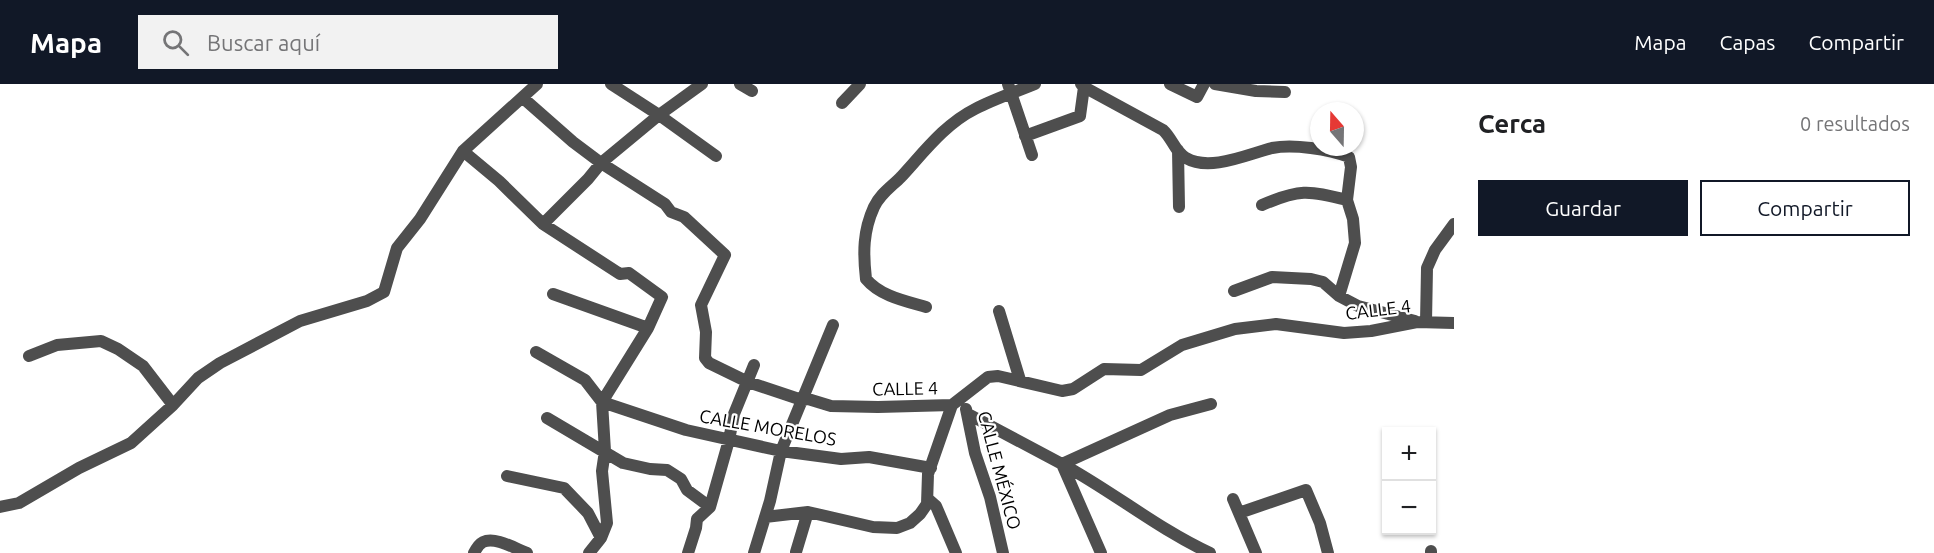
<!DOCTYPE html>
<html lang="es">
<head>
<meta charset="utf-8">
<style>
  :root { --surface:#fff; --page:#f2f2f2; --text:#202124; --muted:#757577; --line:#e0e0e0; --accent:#111827 }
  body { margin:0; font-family:Ubuntu,sans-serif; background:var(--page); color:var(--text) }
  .controls { position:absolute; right:18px; bottom:18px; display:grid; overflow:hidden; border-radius:0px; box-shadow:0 2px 4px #0004 }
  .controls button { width:54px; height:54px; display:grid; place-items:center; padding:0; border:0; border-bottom:2px solid var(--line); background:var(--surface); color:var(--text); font:30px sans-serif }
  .compass { position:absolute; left:1310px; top:18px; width:54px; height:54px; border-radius:50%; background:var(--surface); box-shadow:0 2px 4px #0004; rotate:340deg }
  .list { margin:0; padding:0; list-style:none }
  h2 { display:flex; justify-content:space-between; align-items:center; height:78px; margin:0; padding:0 24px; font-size:26px }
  h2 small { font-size:20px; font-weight:400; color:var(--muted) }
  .actions { display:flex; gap:12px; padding:18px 24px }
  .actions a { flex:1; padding:14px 0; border:2px solid var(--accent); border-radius:0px; text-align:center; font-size:21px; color:var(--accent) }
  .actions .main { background:var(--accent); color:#fff }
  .icon { flex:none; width:33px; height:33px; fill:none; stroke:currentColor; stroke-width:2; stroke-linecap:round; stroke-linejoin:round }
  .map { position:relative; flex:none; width:1454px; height:469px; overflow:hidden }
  header { display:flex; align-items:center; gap:36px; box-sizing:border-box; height:84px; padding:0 30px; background:var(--accent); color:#fff }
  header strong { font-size:28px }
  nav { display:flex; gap:33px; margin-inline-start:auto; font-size:21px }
  .search { width:420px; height:54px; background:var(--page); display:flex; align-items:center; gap:15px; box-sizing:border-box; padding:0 21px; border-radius:0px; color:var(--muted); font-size:22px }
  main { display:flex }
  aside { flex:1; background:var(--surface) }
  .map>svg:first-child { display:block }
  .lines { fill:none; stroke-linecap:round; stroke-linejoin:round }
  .minor { stroke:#4e4e4e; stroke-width:12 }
  .labels { text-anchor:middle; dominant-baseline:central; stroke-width:4.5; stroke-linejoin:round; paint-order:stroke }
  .street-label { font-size:18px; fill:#000; stroke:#fff }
</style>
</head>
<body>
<header>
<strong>Mapa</strong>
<div class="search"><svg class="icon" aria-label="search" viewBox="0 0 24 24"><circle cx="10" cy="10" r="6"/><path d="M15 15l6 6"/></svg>Buscar aquí</div>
<nav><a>Mapa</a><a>Capas</a><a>Compartir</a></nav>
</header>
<main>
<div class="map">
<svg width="1454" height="469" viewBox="0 0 1454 469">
  <rect width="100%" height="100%" fill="#fff"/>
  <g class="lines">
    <path class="minor" d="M611 0 659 31 716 72
      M740 0 752 7
      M1008 0 1032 71
      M1170 0 1197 13 1204 0
      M1215 0 1256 7 1285 8
      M1084 3 1163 46C1172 54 1175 68 1186 74 1210 88 1248 70 1272 64 1293 60 1329 65 1349 73L1351 83 1347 116 1353 135 1355 159 1339 212
      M523 14 573 58 601 79 665 120 671 128 684 133 725 171 701 221 706 248 705 274 709 279 748 298 802 316 808 315 831 322 878 323 952 321 988 293 998 292 1062 307 1073 305 1104 285 1141 286 1182 261 1235 245 1276 240 1344 249 1371 247 1417 238 1454 239
      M842 19 860 0
      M1025 52 1080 32 1084 3 1081 0
      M1178 66 1179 123
      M463 67 499 97 543 140 620 190 629 189 662 213 648 244 602 318 605 367 602 387 607 439 601 454 589 469
      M1262 121C1299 105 1308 106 1347 116
      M543 140 588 95 601 79 659 31 702 0
      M1234 207 1272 193 1311 195 1323 198 1339 212 1358 222 1415 237
      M553 210 648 244
      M926 223C905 217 880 212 866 195 863 169 863 147 874 123 880 110 891 103 901 93 924 68 945 40 975 25 994 15 1015 8 1035 0
      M999 227 1020 296
      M1426 238 1427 184 1435 166 1454 140
      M536 268 585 296 602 318 686 346 781 367 841 375 869 373 931 384
      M29 272 57 261 101 257 118 265 143 282 173 321
      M966 325 975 369 990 413 1003 469
      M968 330 1062 380 1101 469
      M547 334 623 379 650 385 667 386 681 395 687 406 710 423
      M1062 380C1112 407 1158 445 1210 469
      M1062 380 1170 331 1211 320
      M507 392 564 404 588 429 601 454
      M928 415 936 422 956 469
      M1233 415 1256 469
      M0 423 19 419 79 384 131 359 173 321 198 294 220 279 300 237 367 217 384 208 397 164 420 135 463 67 537 0
      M1239 429 1306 406 1320 439 1328 469
      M765 433 808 428 873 443 897 444 910 439 920 430 927 420 928 390 952 321
      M1431 467V469
      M796 468 808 428
      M474 469C476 465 479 460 483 458 495 452 516 465 527 469
      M688 469 696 444 697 435 710 423 729 356 734 330 754 281
      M754 469 770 417 781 367 833 241"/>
  </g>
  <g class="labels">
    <g class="street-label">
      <text transform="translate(1378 225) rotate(-7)">CALLE 4</text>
      <text transform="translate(905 304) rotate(-1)">CALLE 4</text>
      <text transform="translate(768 343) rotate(10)">CALLE MORELOS</text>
      <text transform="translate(1000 386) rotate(75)">CALLE MÉXICO</text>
    </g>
  </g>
</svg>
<div class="controls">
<button>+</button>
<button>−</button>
</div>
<svg class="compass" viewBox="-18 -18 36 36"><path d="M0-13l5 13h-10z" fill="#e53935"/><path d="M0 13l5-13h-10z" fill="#757577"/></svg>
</div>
<aside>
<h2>Cerca<small>0 resultados</small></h2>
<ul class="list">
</ul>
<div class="actions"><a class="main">Guardar</a><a>Compartir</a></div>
</aside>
</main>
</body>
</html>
